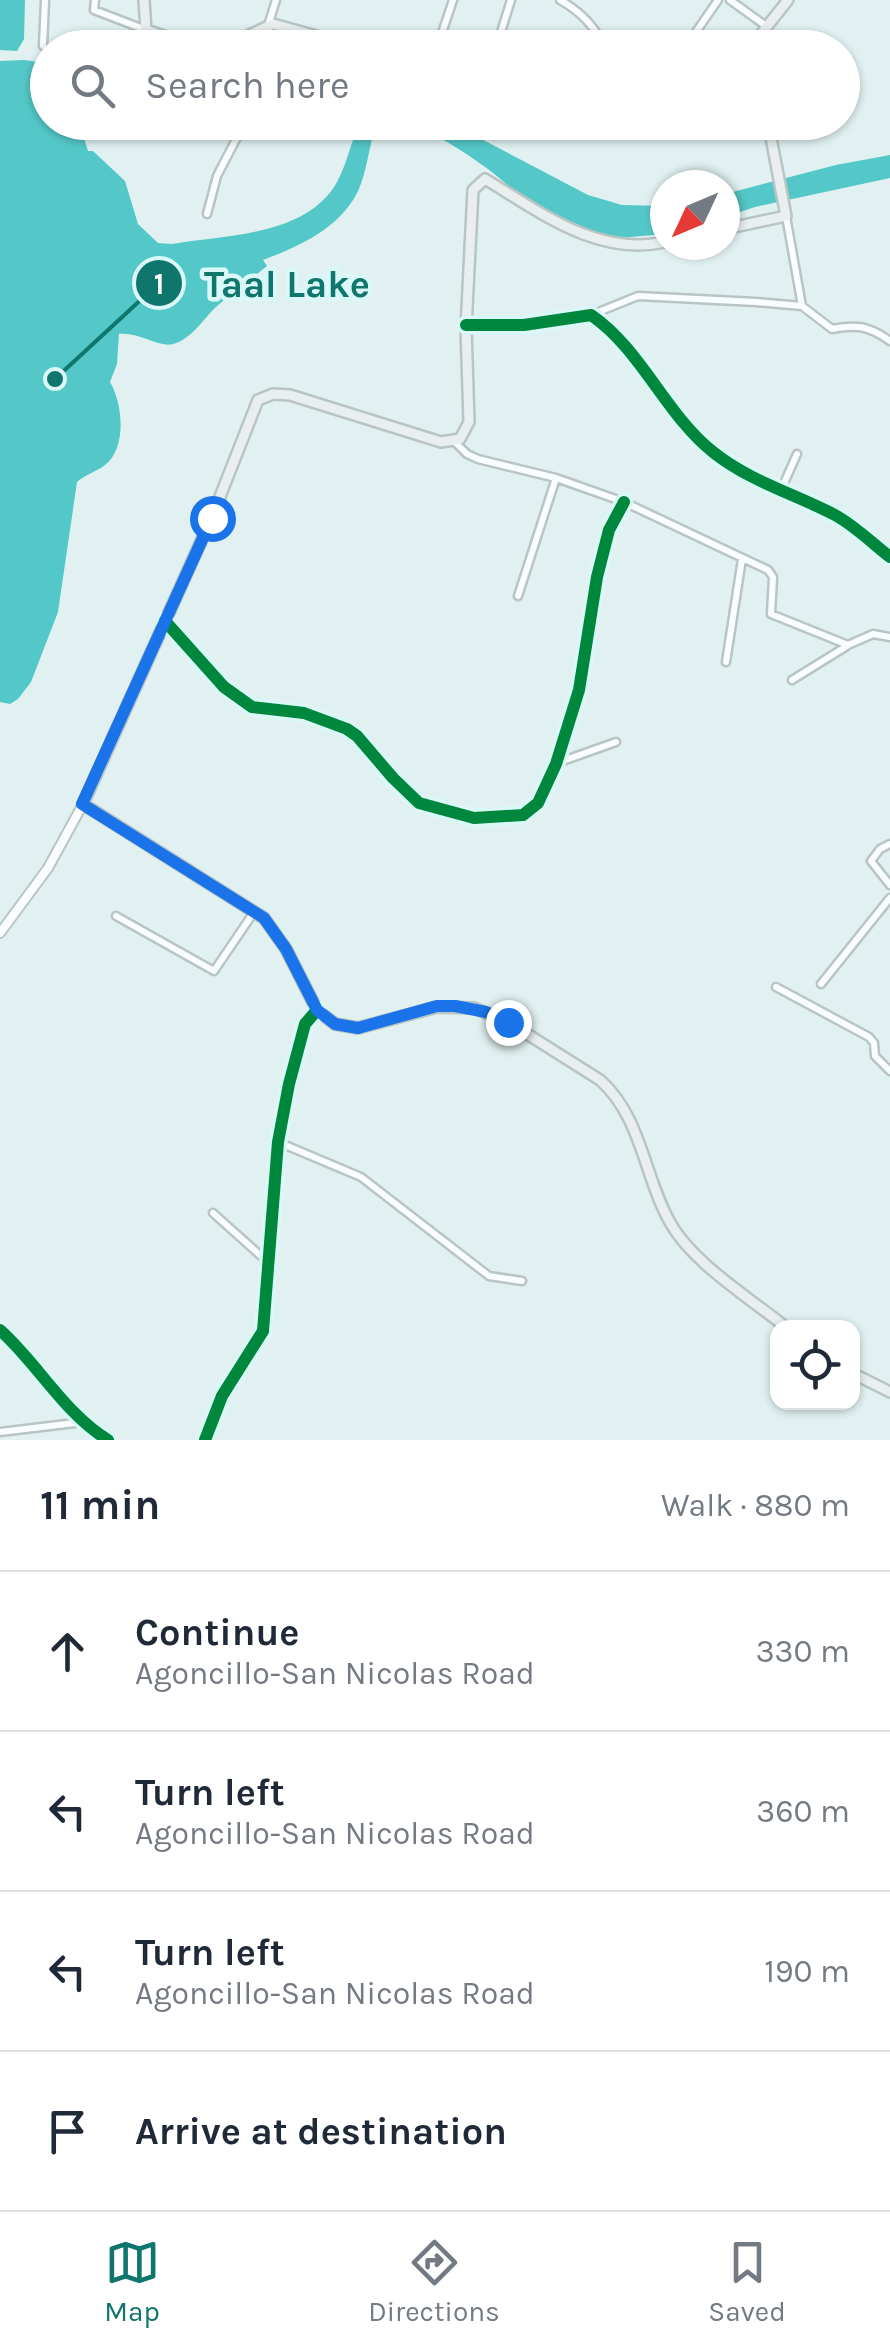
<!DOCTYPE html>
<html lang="en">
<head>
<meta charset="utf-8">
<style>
  :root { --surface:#fff; --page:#f6f6f7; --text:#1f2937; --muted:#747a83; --line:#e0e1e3; --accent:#0f766e }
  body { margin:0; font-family:Karla,sans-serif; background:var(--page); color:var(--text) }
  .controls { position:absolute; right:30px; bottom:30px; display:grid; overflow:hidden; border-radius:20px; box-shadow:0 2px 8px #0004 }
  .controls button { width:90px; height:90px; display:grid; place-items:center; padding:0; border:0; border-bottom:2px solid var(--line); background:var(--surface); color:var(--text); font:50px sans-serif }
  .compass { position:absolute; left:650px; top:170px; width:90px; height:90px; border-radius:50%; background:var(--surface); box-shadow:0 2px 8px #0004; rotate:226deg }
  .stop { position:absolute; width:30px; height:30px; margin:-22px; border:8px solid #1a73e8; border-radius:50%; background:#fff }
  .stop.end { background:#1a73e8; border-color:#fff; box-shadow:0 2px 10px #0008 }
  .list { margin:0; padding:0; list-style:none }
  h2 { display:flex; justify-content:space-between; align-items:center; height:130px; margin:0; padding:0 40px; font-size:42px }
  h2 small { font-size:32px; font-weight:400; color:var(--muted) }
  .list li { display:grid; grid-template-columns:65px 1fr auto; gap:30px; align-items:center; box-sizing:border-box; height:160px; padding:0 40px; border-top:2px solid var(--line) }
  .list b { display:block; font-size:38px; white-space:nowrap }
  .list p { margin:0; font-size:32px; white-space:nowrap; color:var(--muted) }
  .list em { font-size:32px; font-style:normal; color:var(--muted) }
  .icon { flex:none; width:55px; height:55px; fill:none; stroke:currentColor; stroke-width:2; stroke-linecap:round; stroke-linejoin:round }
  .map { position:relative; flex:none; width:890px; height:1440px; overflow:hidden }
  .search { position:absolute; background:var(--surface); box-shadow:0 2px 8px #0004; left:30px; right:30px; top:30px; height:110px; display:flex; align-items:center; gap:25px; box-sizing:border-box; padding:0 35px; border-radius:55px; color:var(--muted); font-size:38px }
  .sheet { height:770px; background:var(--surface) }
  nav { display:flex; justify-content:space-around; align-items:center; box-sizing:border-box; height:140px; border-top:2px solid var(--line); background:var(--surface); font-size:28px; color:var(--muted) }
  nav a { display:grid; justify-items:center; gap:5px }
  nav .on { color:var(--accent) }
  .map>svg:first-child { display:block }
  .water { fill:#54c8c8 }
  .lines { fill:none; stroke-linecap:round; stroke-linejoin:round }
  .minor-casing { stroke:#b8c5c4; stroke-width:11 }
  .tertiary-casing { stroke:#b8c5c4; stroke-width:12 }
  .secondary-casing { stroke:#b8c5c4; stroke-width:14 }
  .minor { stroke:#fafdfd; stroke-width:6 }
  .tertiary { stroke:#fafdfd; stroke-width:8 }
  .secondary { stroke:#e9efef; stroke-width:9 }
  .cycleway-casing { stroke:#daf8f7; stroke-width:19 }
  .cycleway { stroke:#00873e; stroke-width:12 }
  .route { stroke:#1a73e8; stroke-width:12 }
  .leader { fill:none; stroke:#0f766e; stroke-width:4 }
  .callout-dot { fill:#0f766e; stroke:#daf8f7; stroke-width:4 }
  .mark-label { font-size:30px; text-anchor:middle; font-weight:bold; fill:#fff }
  .callout-label { font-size:38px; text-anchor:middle; font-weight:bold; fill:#0f766e; stroke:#daf8f7; stroke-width:9; stroke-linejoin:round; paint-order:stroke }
</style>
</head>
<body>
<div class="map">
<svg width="890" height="1440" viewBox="0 0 890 1440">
  <rect width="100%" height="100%" fill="#e1f1f1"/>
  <path class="water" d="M0 0H25L24 39 17 51 0 50Z
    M24 60 39 62 47 73 48 122 80 125 88 151H93L125 181 138 224 158 243 172 244C226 235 307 236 337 182 347 164 351 141 360 123H451L588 195 622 205 665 206V234L598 240 517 196C506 177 433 130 411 124 398 121 383 125 373 134 369 151 366 172 359 189 341 228 300 246 263 260L267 266C250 280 232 293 216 307 203 319 192 339 173 344 158 348 141 332 119 334L117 364 110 382C123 404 127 448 105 465 96 472 86 474 77 482L58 612 31 682 18 699 10 704 0 702V61Z
    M890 155V178L755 207 725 217V194L836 165Z"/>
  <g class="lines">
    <g class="minor-casing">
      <path id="minor" d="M95 0 94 10 146 30
        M560 0C580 11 595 26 605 48
        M730 0 766 26
        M43 46 45 0
        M261 48 276 0
        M437 48 453 0
        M496 48 511 0
        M685 48 718 0
        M207 214 217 176 245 122
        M786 216 802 306
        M591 315 638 296 756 302 802 306 832 329C857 324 869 326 890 341
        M455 442 467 454 478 459 556 478 624 502 768 570 773 577 771 614 848 645 873 634 890 637
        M781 490 797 454
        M518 596 556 478
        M166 622 224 687 252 707 304 713 347 729 357 736 393 778 419 803 474 818 523 815 538 803 556 764 579 690 597 577 609 530 624 502
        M726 662 742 559
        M792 680 847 646
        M557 763 616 742
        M890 844 880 849 871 861 890 885
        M116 916 214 971 254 912
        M821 984 890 898
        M776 987 869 1037 874 1043 875 1056 890 1071
        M278 1142 361 1177 489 1276 522 1281
        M213 1213 270 1264
        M0 1432 83 1422
        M205 1440 222 1396 263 1331 278 1142 289 1084 305 1024 317 1010"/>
    </g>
    <g class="tertiary-casing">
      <path id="tertiary" d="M466 325H524L591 315C641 349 666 415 713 452 749 481 795 494 835 515 855 526 872 543 890 557
        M0 933 48 868 83 804
        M0 1330C38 1364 64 1413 108 1440"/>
    </g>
    <g class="secondary-casing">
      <path id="secondary" d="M144 0 146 30 199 48
        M221 48 273 24 342 43 382 48
        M750 48 788 0
        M725 229 786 216 768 122
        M665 242C597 257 540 212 485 179L473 190 466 328 469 422 460 439 441 442 290 395 273 394 258 400 212 517 83 804 264 918 286 949 317 1010 335 1024 358 1028 437 1007 474 1008 508 1022 600 1080C642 1117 644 1178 671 1224 694 1264 751 1299 787 1328
        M852 1373 890 1392"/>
    </g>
    <use href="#minor" class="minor"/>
    <use href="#tertiary" class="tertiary"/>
    <use href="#secondary" class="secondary"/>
    <g class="cycleway-casing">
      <path id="cycleway" d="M466 325H524L591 315C641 349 666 415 713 452 749 481 795 494 835 515 855 526 872 543 890 557
        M165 621 224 687 252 707 304 713 347 729 357 736 393 778 419 803 474 818 523 815 538 803 556 764 579 690 597 577 609 530 624 502
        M0 1330C38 1364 64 1413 108 1440
        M205 1440 222 1396 263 1331 278 1142 289 1084 305 1024 317 1010"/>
    </g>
    <use href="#cycleway" class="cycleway"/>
  </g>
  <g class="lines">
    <path class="route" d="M212 518 82 804 264 918 286 949 317 1010 335 1024 358 1028 437 1006H455L486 1012 508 1022"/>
  </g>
  <path class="leader" d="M55 379L159 283"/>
  <g class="callout-dot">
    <circle cx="55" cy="379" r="10"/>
    <circle cx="159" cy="283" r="25"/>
  </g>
  <g class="mark-label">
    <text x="159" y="294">1</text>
  </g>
  <g class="callout-label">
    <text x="287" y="297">Taal Lake</text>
  </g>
</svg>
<div class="controls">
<button><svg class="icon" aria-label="locate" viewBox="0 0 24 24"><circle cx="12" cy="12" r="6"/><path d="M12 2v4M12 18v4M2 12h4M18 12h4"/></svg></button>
</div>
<svg class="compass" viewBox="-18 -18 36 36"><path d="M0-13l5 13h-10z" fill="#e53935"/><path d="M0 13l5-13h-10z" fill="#747a83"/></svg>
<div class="stop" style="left:212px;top:518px"></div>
<div class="stop end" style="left:508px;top:1022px"></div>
<div class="search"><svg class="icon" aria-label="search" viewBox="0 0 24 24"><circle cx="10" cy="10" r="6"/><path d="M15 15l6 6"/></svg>Search here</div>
</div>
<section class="sheet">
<h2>11 min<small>Walk · 880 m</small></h2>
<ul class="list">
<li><svg class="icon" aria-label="ahead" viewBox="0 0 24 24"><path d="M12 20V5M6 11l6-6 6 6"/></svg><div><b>Continue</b><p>Agoncillo-San Nicolas Road</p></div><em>330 m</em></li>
<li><svg class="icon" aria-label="left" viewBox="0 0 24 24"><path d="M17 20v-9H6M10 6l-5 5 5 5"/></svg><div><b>Turn left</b><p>Agoncillo-San Nicolas Road</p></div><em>360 m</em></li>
<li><svg class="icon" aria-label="left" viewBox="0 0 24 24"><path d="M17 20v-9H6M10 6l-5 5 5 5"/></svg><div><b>Turn left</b><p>Agoncillo-San Nicolas Road</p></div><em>190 m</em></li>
<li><svg class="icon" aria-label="arrive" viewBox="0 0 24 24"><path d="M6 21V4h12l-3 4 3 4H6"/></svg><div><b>Arrive at destination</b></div></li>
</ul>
</section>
<nav>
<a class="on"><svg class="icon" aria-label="map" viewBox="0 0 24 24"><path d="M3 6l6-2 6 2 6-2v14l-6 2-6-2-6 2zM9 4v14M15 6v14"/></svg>Map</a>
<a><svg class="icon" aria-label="directions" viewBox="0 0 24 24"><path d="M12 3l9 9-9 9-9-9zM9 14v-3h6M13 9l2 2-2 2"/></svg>Directions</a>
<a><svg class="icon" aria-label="saved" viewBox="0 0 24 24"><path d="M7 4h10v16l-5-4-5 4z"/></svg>Saved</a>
</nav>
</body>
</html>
